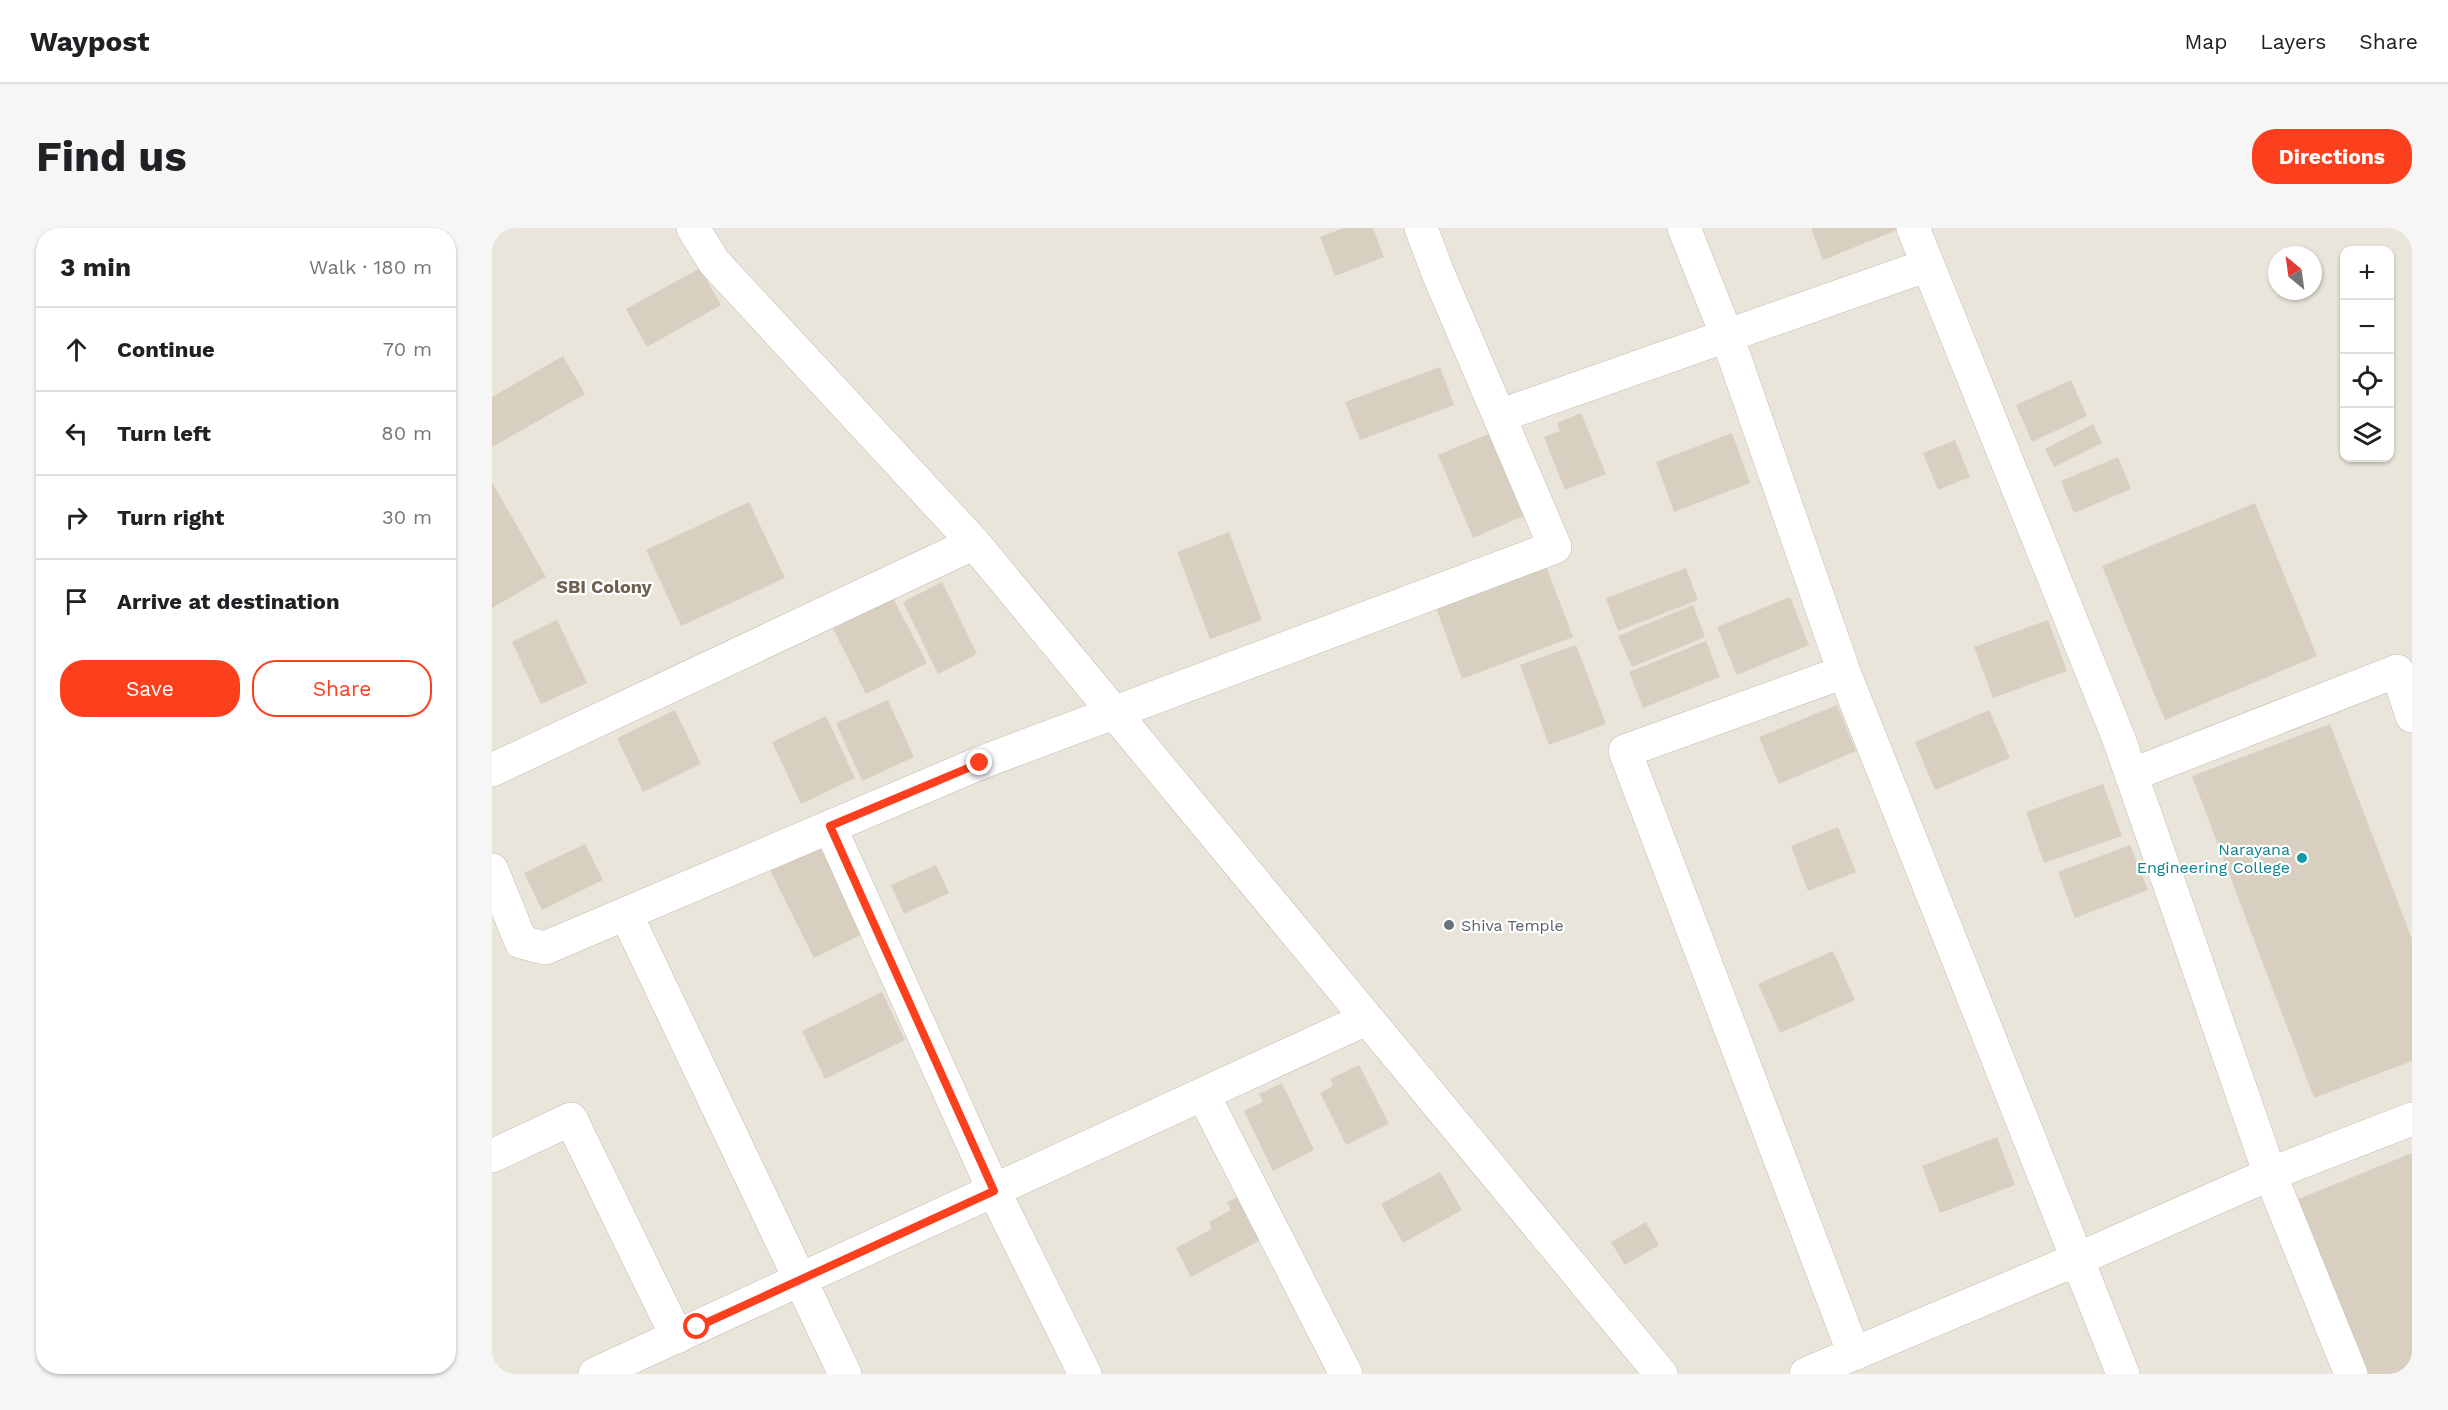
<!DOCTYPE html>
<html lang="en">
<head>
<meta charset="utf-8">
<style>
  :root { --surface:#fff; --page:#f6f6f6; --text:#202124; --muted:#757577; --line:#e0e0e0; --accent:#fc3f1d }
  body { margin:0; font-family:"Work Sans",sans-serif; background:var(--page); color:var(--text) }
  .controls { position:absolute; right:18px; top:18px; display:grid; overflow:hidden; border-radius:12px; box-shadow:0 2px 4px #0004 }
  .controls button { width:54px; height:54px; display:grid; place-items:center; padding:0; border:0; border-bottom:2px solid var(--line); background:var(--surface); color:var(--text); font:30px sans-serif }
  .compass { position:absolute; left:1776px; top:18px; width:54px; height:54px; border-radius:50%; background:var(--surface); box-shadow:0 2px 4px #0004; rotate:331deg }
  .stop { position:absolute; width:18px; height:18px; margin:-14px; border:4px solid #fc3f1d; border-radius:50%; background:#fff }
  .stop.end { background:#fc3f1d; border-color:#fff; box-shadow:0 2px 6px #0008 }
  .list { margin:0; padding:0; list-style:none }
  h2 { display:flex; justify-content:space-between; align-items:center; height:78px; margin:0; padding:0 24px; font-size:26px }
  h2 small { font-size:20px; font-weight:400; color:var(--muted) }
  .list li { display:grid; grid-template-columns:39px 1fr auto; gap:18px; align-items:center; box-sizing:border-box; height:84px; padding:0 24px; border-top:2px solid var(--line) }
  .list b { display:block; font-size:22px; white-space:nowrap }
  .list em { font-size:20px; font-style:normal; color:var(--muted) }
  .actions { display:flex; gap:12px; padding:18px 24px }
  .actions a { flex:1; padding:14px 0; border:2px solid var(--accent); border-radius:24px; text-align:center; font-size:21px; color:var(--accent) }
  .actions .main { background:var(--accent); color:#fff }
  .icon { flex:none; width:33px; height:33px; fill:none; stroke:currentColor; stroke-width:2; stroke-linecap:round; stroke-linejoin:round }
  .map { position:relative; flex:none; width:1920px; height:1146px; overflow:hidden; border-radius:24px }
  header { display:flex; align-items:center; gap:36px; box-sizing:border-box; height:84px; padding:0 30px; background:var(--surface); border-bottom:2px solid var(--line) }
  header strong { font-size:28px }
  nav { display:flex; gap:33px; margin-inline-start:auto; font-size:21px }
  .intro { display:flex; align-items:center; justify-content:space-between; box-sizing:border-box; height:144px; padding:0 36px }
  h1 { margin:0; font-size:42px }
  .button { padding:15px 27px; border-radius:24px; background:var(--accent); color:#fff; font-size:21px; font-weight:700 }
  main { display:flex; gap:36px; padding:0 36px }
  aside { flex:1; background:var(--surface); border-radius:24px; box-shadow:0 2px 4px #0004 }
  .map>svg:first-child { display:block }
  .residential { fill:#eae5da; fill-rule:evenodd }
  .building { fill:#d8cfc1 }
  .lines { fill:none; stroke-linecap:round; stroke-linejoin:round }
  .minor-casing { stroke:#c2bbae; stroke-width:34 }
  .minor { stroke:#fff; stroke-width:33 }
  .route { stroke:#fc3f1d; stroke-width:8 }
  .culture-dot { fill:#0f9aa8; stroke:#fff; stroke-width:2 }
  .worship-dot { fill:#6b7280; stroke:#fff; stroke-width:2 }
  .labels { text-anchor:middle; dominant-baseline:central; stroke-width:4.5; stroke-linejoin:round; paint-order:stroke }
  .culture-label { font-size:16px; fill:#0d838f; stroke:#fff; text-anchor:end }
  .worship-label { font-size:16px; fill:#5b616d; stroke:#fff; text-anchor:start }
  .neighbourhood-label { font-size:18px; font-weight:bold; fill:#6e6250; stroke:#fff }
</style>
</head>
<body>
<header>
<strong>Waypost</strong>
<nav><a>Map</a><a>Layers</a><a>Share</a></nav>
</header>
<div class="intro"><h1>Find us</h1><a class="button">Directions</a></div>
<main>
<aside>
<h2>3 min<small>Walk · 180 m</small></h2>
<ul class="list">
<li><svg class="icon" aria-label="ahead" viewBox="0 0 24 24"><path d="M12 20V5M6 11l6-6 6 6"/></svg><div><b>Continue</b></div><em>70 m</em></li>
<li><svg class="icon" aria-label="left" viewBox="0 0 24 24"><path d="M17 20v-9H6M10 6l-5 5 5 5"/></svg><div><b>Turn left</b></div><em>80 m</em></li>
<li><svg class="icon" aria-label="right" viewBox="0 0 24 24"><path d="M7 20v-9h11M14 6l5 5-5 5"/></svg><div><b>Turn right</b></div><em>30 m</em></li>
<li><svg class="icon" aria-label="arrive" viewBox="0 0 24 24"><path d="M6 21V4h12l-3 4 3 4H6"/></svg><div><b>Arrive at destination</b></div></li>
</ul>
<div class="actions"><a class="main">Save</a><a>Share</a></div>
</aside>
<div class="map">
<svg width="1920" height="1146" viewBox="0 0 1920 1146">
  <rect width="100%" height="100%" fill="#f6f3ec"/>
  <path class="residential" d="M0 0H1920V1146H0ZM1852 22H1898V230H1852ZM1785 27H1821V63H1785Z"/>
  <path class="building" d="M852 0H881L892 29 843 48 828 9Z
    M1319 0H1410L1331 32Z
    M208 40 229 77 155 119 134 81Z
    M71 128 93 166 0 219V169Z
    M948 139 962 177 868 212 853 174Z
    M1579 152 1595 188 1540 214 1524 177Z
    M1089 185 1114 246 1073 262 1052 209 1068 203 1065 195Z
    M1601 196 1610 215 1562 239 1553 221Z
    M999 205 1034 287 981 310 946 227Z
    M1240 205 1258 255 1182 284 1164 234Z
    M1463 212 1478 249 1446 262 1431 225Z
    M1626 229 1639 261 1582 285 1569 253Z
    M0 254 54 349 0 380Z
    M257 274 293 350 189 398 154 322Z
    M1763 275 1825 428 1673 492 1610 338Z
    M737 304 770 392 718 411 685 324Z
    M1053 335 1081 409 970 451 943 377Z
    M1194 340 1206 372 1126 403 1114 370Z
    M450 354 485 426 446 446 411 374Z
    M1298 369 1317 417 1245 447 1225 399Z
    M401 370 435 435 374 466 341 401Z
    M1201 377 1213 409 1140 439 1126 408Z
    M65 392 95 455 49 476 20 414Z
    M1556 392 1575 443 1501 470 1482 419Z
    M1214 413 1228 449 1151 480 1137 444Z
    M1084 417 1114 496 1057 517 1028 437Z
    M396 472 422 529 370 553 344 495Z
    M1345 477 1364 523 1287 556 1267 509Z
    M183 482 209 536 151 564 125 510Z
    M1497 482 1518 530 1443 562 1423 514Z
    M334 488 363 550 309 576 280 514Z
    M1838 496 1920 711V833L1822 870 1700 548Z
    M1611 556 1630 608 1552 635 1534 584Z
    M1346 599 1364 644 1316 663 1299 618Z
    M326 615 371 706 322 730 277 640Z
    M93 616 111 652 50 682 32 645Z
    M1638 617 1656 662 1583 690 1566 644Z
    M444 637 457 665 412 686 399 657Z
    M1341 723 1363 772 1288 805 1266 756Z
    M390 764 413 812 333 851 310 803Z
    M867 837 897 896 854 917 828 865 841 858 838 851Z
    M790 855 822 922 781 943 752 883 771 874 767 866Z
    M1505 909 1523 957 1448 985 1430 938Z
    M1920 925V1146H1874L1804 972Z
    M948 944 970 982 911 1015 889 976Z
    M754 965 776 1008 699 1049 684 1020 720 1001 717 994 739 982 735 974Z
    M1154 994 1167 1017 1133 1037 1119 1014Z"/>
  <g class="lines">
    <g class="minor-casing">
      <path id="minor" d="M201 0 222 34 482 315 1169 1146
        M1192 0 1235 108 1352 444 1631 1146
        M1007 188 1436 37 1421 0
        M1352 444 1133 523 1362 1126
        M0 542 482 315
        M1639 547 1905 443 1920 488
        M338 599 502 963 593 1146
        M0 642 29 714 53 720 488 535 1063 319 946 45 929 0
        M134 686 353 1146
        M711 866 854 1146
        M0 928 79 891 185 1109
        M103 1146 874 791
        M1314 1146 1586 1031 1778 946 1627 511 1436 37
        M1859 1146 1778 946 1920 891"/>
    </g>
    <use href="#minor" class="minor"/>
  </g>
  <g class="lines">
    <path class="route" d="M205 1099 502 963 338 598 488 535"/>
  </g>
  <circle class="culture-dot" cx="1810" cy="630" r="6"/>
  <circle class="worship-dot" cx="957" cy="697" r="6"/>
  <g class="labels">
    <g class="culture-label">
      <text x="1798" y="621">Narayana<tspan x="1798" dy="18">Engineering College</tspan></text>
    </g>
    <g class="worship-label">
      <text x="969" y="697">Shiva Temple</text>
    </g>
    <g class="neighbourhood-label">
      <text x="112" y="358">SBI Colony</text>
    </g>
  </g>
</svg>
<div class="controls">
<button>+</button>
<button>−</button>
<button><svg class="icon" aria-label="locate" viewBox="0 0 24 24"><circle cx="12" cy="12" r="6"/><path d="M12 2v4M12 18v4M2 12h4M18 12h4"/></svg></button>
<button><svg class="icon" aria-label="layers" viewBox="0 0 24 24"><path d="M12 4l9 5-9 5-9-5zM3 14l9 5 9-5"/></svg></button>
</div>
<svg class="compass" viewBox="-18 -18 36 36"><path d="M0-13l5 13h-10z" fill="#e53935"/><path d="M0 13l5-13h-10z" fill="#757577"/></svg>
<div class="stop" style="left:205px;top:1099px"></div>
<div class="stop end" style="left:488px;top:535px"></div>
</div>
</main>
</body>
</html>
